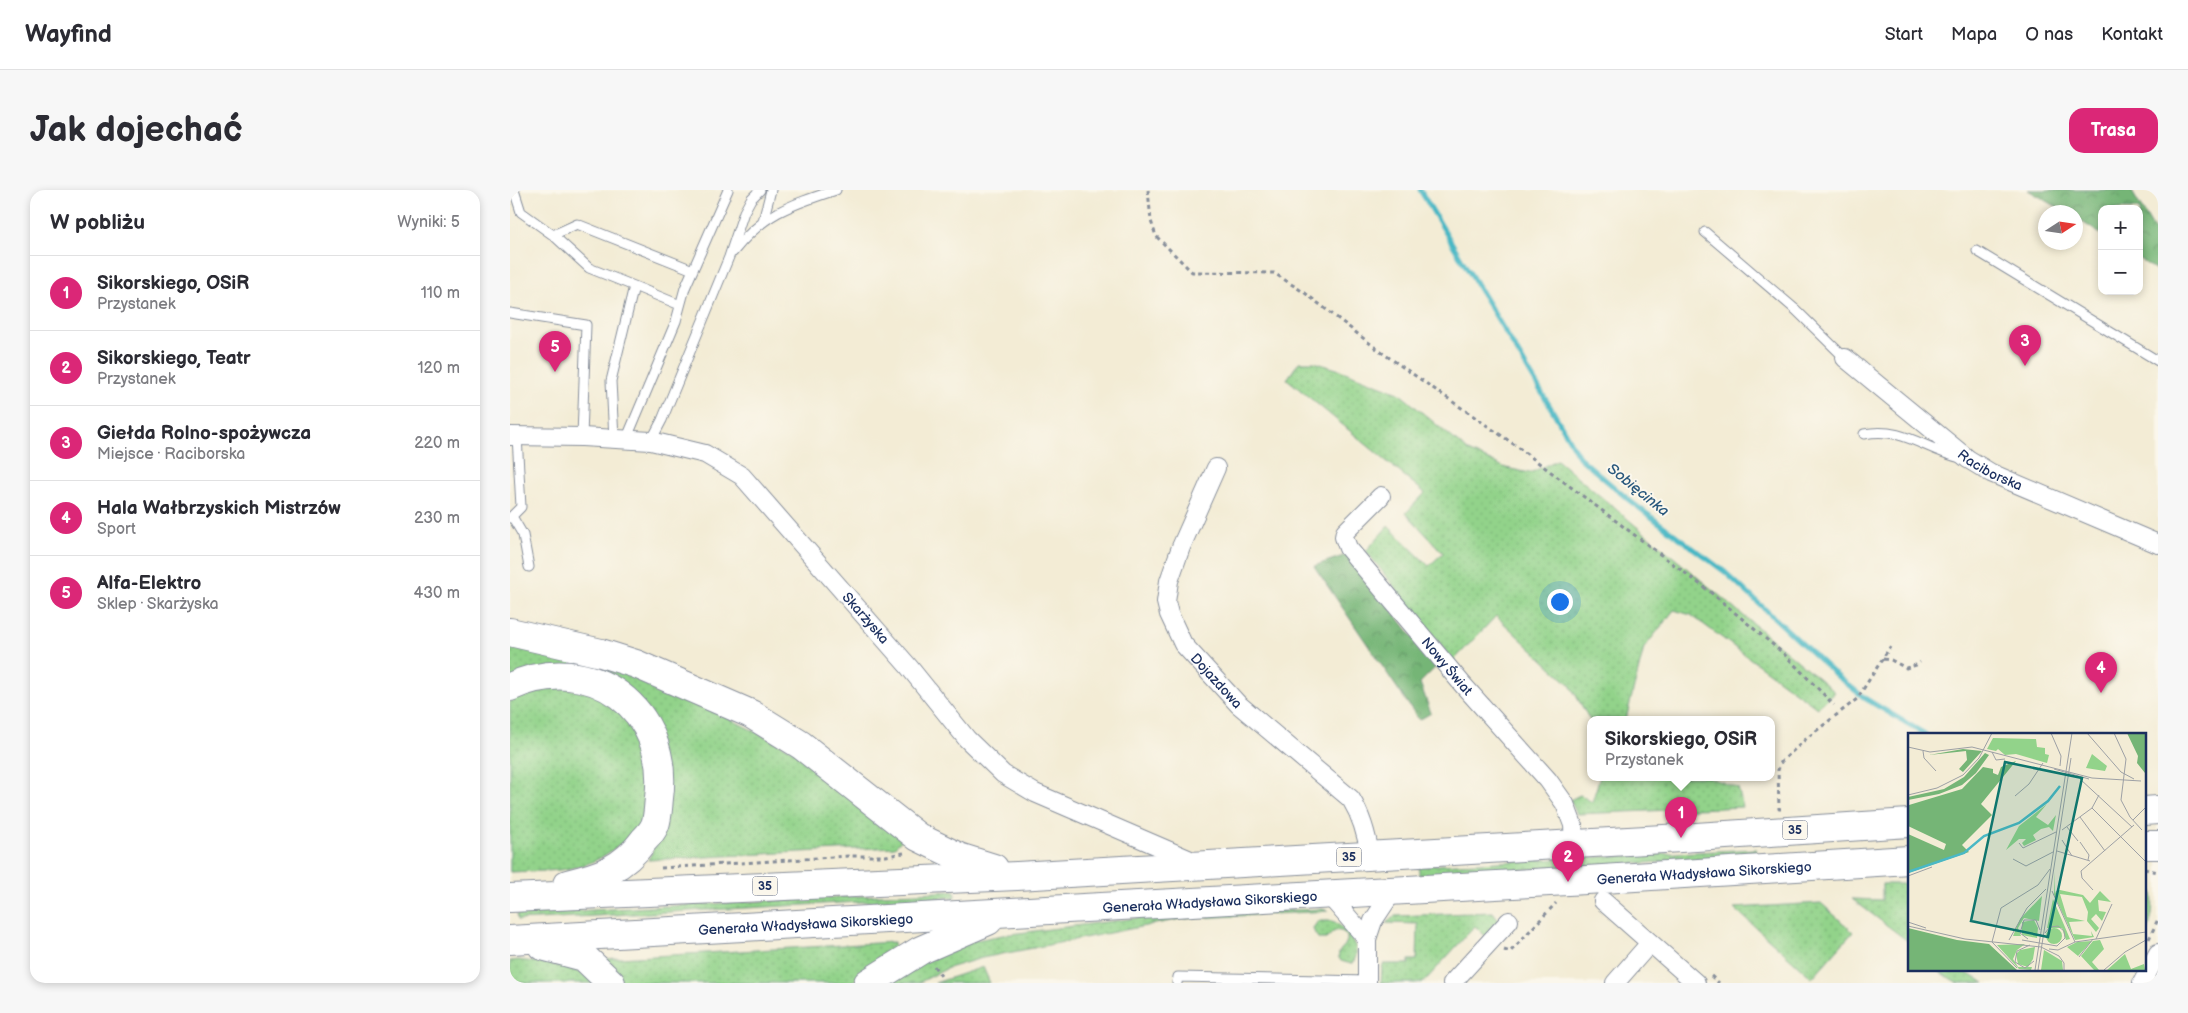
<!DOCTYPE html>
<html lang="pl">
<head>
<meta charset="utf-8">
<style>
  :root { --surface:#fff; --page:#f7f7f7; --text:#2b2b33; --muted:#7c7c81; --line:#e1e1e2; --accent:#db2777 }
  body { margin:0; font-family:"Balsamiq Sans",sans-serif; background:var(--page); color:var(--text) }
  .controls { position:absolute; right:15px; top:15px; display:grid; overflow:hidden; border-radius:10px; box-shadow:0 2px 8px #0003 }
  .controls button { width:45px; height:45px; display:grid; place-items:center; padding:0; border:0; border-bottom:1px solid var(--line); background:var(--surface); color:var(--text); font:25px sans-serif }
  .compass { position:absolute; left:1528px; top:15px; width:45px; height:45px; border-radius:50%; background:var(--surface); box-shadow:0 2px 8px #0003; rotate:78deg }
  .you { position:absolute; left:1049px; top:411px; width:18px; height:18px; margin:-12px; border:4px solid #fff; border-radius:50%; background:#1a73e8; box-shadow:0 0 0 8px #1a73e833 }
  .badge { display:grid; place-items:center; width:32px; height:32px; border-radius:50%; background:var(--accent); color:#fff; font-size:16px; font-weight:700 }
  .pin { position:absolute; translate:-50% -41px; filter:drop-shadow(0 1px 2px #0008) }
  .pin::after { content:''; position:absolute; top:26px; width:18px; height:15px; background:inherit; clip-path:polygon(0 0,100% 0,50% 100%) }
  .popup { position:absolute; left:1077px; top:526px; width:188px; height:65px; box-sizing:border-box; display:grid; place-content:center; border-radius:10px; background:var(--surface); filter:drop-shadow(0 1px 4px #0005); font-size:16px; white-space:nowrap; color:var(--muted) }
  .popup b { font-size:19px; color:var(--text) }
  .popup::after { content:''; position:absolute; left:50%; top:100%; margin-left:-10px; border:10px solid transparent; border-top-color:var(--surface) }
  .list { margin:0; padding:0; list-style:none }
  h2 { display:flex; justify-content:space-between; align-items:center; height:65px; margin:0; padding:0 20px; font-size:21px }
  h2 small { font-size:16px; font-weight:400; color:var(--muted) }
  .list li { display:grid; grid-template-columns:32px 1fr auto; gap:15px; align-items:center; box-sizing:border-box; height:75px; padding:0 20px; border-top:1px solid var(--line) }
  .list b { display:block; font-size:19px; white-space:nowrap }
  .list p { margin:0; font-size:16px; white-space:nowrap; color:var(--muted) }
  .list em { font-size:16px; font-style:normal; color:var(--muted) }
  .map { position:relative; flex:none; width:1648px; height:793px; overflow:hidden; border-radius:15px }
  header { display:flex; align-items:center; gap:30px; box-sizing:border-box; height:70px; padding:0 25px; background:var(--surface); border-bottom:1px solid var(--line) }
  header strong { font-size:24px }
  nav { display:flex; gap:28px; margin-inline-start:auto; font-size:18px }
  .intro { display:flex; align-items:center; justify-content:space-between; box-sizing:border-box; height:120px; padding:0 30px }
  h1 { margin:0; font-size:35px }
  .button { padding:12px 22px; border-radius:15px; background:var(--accent); color:#fff; font-size:18px; font-weight:700 }
  main { display:flex; gap:30px; padding:0 30px }
  aside { flex:1; background:var(--surface); border-radius:15px; box-shadow:0 2px 8px #0003 }
  .map>svg:first-child { display:block }
  .grass { fill:url(#grass-dots); stroke:#568174 }
  .forest { fill:url(#forest-crowns); stroke:#48726a }
  .lines { fill:none; stroke-linecap:round; stroke-linejoin:round }
  .stream { stroke:#4ab8c5; stroke-width:5 }
  .lane-casing { stroke:#878e9a; stroke-width:11 }
  .street-casing { stroke:#878e9a; stroke-width:20 }
  .primary-casing { stroke:#878e9a; stroke-width:30 }
  .path { stroke:#878e9a; stroke-width:3; stroke-dasharray:4 4; stroke-linecap:butt }
  .lane { stroke:#fff; stroke-width:9 }
  .street { stroke:#fff; stroke-width:18 }
  .primary { stroke:#fff; stroke-width:28 }
  .labels { text-anchor:middle; dominant-baseline:central; stroke-width:4; stroke-linejoin:round; paint-order:stroke }
  .shield { fill:#fbf7ec; stroke:#5e6b89; stroke-width:1 }
  .shield-label { font-size:12px; font-weight:bold; fill:#1b2f5e }
  .street-label { font-size:14px; fill:#1b2f5e; stroke:#fbf7ec }
  .water-label { font-size:15px; font-style:italic; fill:#29587d; stroke:#fbf7ec }
  .inset-river { fill:none; stroke:#4ab8c5; stroke-width:2.5 }
  .inset-road { fill:none; stroke:#9da0a5; stroke-width:1 }
  .view { fill:#0f766e; fill-opacity:0.15; stroke:#0f766e; stroke-width:2.5 }
  .inset-edge { fill:none; stroke:#1b2f5e; stroke-width:2.5 }
</style>
</head>
<body>
<header>
<strong>Wayfind</strong>
<nav><a>Start</a><a>Mapa</a><a>O nas</a><a>Kontakt</a></nav>
</header>
<div class="intro"><h1>Jak dojechać</h1><a class="button">Trasa</a></div>
<main>
<aside>
<h2>W pobliżu<small>Wyniki: 5</small></h2>
<ul class="list">
<li><span class="badge">1</span><div><b>Sikorskiego, OSiR</b><p>Przystanek</p></div><em>110 m</em></li>
<li><span class="badge">2</span><div><b>Sikorskiego, Teatr</b><p>Przystanek</p></div><em>120 m</em></li>
<li><span class="badge">3</span><div><b>Giełda Rolno-spożywcza</b><p>Miejsce · Raciborska</p></div><em>220 m</em></li>
<li><span class="badge">4</span><div><b>Hala Wałbrzyskich Mistrzów</b><p>Sport</p></div><em>230 m</em></li>
<li><span class="badge">5</span><div><b>Alfa-Elektro</b><p>Sklep · Skarżyska</p></div><em>430 m</em></li>
</ul>
</aside>
<div class="map">
<svg width="1648" height="793" viewBox="0 0 1648 793">
  <defs>
    <pattern id="grass-dots" width="8" height="8" patternUnits="userSpaceOnUse" patternTransform="scale(1.25)"><rect width="8" height="8" fill="#92d38a"/><path d="M2 2h.1M6 6h.1" fill="none" stroke="#7db57a" stroke-width="1.8" stroke-linecap="round"/></pattern>
    <pattern id="forest-crowns" width="20" height="18" patternUnits="userSpaceOnUse" patternTransform="scale(1.25)"><rect width="20" height="18" fill="#75b576"/><path d="M2 6a3 3 0 1 1 6 0M12 15a3 3 0 1 1 6 0" fill="none" stroke="#5f9464"/></pattern>
  </defs>
  <rect width="100%" height="100%" fill="#fbf7ec"/>
  <filter id="ink" filterUnits="userSpaceOnUse"><feTurbulence type="fractalNoise" baseFrequency=".02" numOctaves="2"/><feDisplacementMap in="SourceGraphic" scale="10" xChannelSelector="R" yChannelSelector="G"/><feConvolveMatrix kernelMatrix="1 2 1 2 8 2 1 2 1" color-interpolation-filters="sRGB"/></filter>
  <filter id="wash" filterUnits="userSpaceOnUse"><feTurbulence type="fractalNoise" baseFrequency=".0096" numOctaves="4" result="noise"/><feDisplacementMap in="SourceGraphic" scale="20" xChannelSelector="R" yChannelSelector="G"/><feGaussianBlur stdDeviation="1.12" result="paint"/><feColorMatrix in="noise" values="0 0 0 0 0 0 0 0 0 0 0 0 0 0 0 0 0 1.4 0 .05"/><feComposite in="paint" operator="in"/></filter>
  <g filter="url(#wash)">
    <rect width="100%" height="100%" fill="#f3ecd5"/>
    <path class="grass" d="M789 172H804L830 180 889 203 958 261 996 278 1020 283 1047 270 1325 502 1307 518 1181 425 1164 420 1134 458 1116 529H1081V532L1060 495 986 426 943 471 856 361 878 336 919 376 933 363 896 323 915 303 777 189Z
      M0 453 124 481 284 561 396 645 385 657 138 670 145 655 152 633 120 502 0 488Z
      M34 494 96 506 139 557 138 620 128 641 114 659 110 654C74 685 44 680 0 682V507Z
      M1090 587H1198L1228 598 1233 617 1067 624 1060 610 1070 605 1082 612Z
      M1246 659V667L909 685V676Z
      M1634 687C1648 697 1643 733 1634 751Z
      M1372 694H1399V752L1342 709 1372 710Z
      M445 701V707L8 730 7 724Z
      M1311 713 1343 742 1302 788 1224 718Z
      M813 719 818 721 671 729 472 768 438 778 408 793H380L411 772 461 751 493 745 650 725Z
      M983 722 989 730 975 746 965 736 913 793H871L872 778 874 774H899V770H907L908 734 876 733 885 726Z
      M808 731H823C835 737 856 761 841 774L831 771C829 768 828 767 829 763 830 759 835 757 836 753 840 746 833 739 825 741 821 743 819 747 816 749H809L805 744 803 738Z
      M384 752 385 762 340 793H113L92 769Z
      M9 770C37 774 64 775 88 793H0V771Z
      M473 777 480 793H425Z
      M1424 779H1449L1475 793H1448Z"/>
    <path class="forest" d="M1518 0H1621L1648 46V81L1629 69V19H1592V45L1566 28V22H1556Z
      M839 364 926 477 910 493 921 523 909 530 804 376Z"/>
    <g class="lines">
      <path class="stream" d="M910 0 1044 223 1069 267 1120 311 1215 382 1327 486 1356 509 1415 544"/>
    </g>
  </g>
  <g filter="url(#ink)">
    <g class="lines">
      <g class="lane-casing">
        <path id="lane" d="M4 0 11 22 43 45 79 78 124 96 101 191 104 249
          M253 31 261 0
          M1195 42 1286 120 1335 168
          M43 45 67 34 183 80
          M1467 61 1648 171
          M223 62C254 23 280 15 326 0
          M124 96 170 115
          M0 123 76 135 72 247
          M1354 244C1393 236 1415 260 1451 268
          M116 250 166 131 175 98 218 0
          M141 251 152 230 219 67 234 22 241 9 250 0
          M0 328 11 317 7 246
          M3 328 13 345 19 377
          M667 793 668 787 857 791"/>
      </g>
      <g class="street-casing">
        <g id="street">
          <path id="s1" d="M1335 168 1458 269 1481 283 1648 354"/>
          <path id="s2" d="M0 246 72 247 141 251 195 264 232 286 399 477 457 549 493 584 525 603 685 672"/>
          <path id="s3" d="M706 278 671 357 659 391 656 412 659 424 673 454 728 514 841 609C852 627 857 645 860 666"/>
          <path id="s4" d="M871 306 835 342 834 347 838 358 953 495 1038 590 1055 614 1063 635 1064 654"/>
          <path d="M818 704 857 749"/>
          <path d="M1093 711 1186 793"/>
          <path d="M857 793V749L863 731 883 701"/>
          <path d="M942 793 999 731"/>
          <path d="M1105 793 1140 753"/>
          <path d="M1632 793 1648 763"/>
        </g>
      </g>
      <g class="primary-casing">
        <g id="primary">
          <path d="M0 442 91 463 126 474 241 524 291 555 408 647 449 667 484 678"/>
          <path d="M0 497C81 459 161 520 149 608 148 617 148 627 145 635 143 640 138 646 134 650 113 679 90 686 57 694"/>
          <path d="M1634 621 1648 620"/>
          <path d="M1634 655H1648"/>
          <path d="M0 708 507 686 1171 648 1399 633"/>
          <path id="s5" d="M0 750C467 725 933 700 1399 670"/>
          <path d="M32 756 74 767 101 793"/>
          <path d="M358 793 411 760 478 731"/>
        </g>
      </g>
      <path class="path" d="M638 0 641 31 646 46 682 82 764 83 795 103 871 162 1005 255 1199 401 1274 464 1324 515
        M1373 469 1381 470 1396 478 1406 475 1410 472
        M1271 619H1269L1268 580 1271 572 1297 548 1347 509 1380 457
        M151 678 340 666H376L394 663
        M1634 679 1648 682
        M1639 749 1648 729
        M994 760 1000 762 1046 713
        M424 776 431 786
        M1201 786 1209 793"/>
      <use href="#lane" class="lane"/>
      <use href="#street" class="street"/>
      <use href="#primary" class="primary"/>
    </g>
  </g>
  <g class="labels">
    <g class="shield">
      <rect x="1272.5" y="630.5" width="25" height="19" rx="4"/>
      <rect x="826.5" y="657.5" width="25" height="19" rx="4"/>
      <rect x="242.5" y="686.5" width="25" height="19" rx="4"/>
    </g>
    <g class="shield-label">
      <text x="1285" y="640">35</text>
      <text x="839" y="667">35</text>
      <text x="255" y="696">35</text>
    </g>
    <g class="street-label">
      <text stroke="none"><textPath href="#s1" startOffset="184">Raciborska</textPath></text>
      <text stroke="none"><textPath href="#s2" startOffset="428">Skarżyska</textPath></text>
      <text stroke="none"><textPath href="#s4" startOffset="222">Nowy Świat</textPath></text>
      <text stroke="none"><textPath href="#s3" startOffset="239">Dojazdowa</textPath></text>
      <text stroke="none"><textPath href="#s5" startOffset="1196">Generała Władysława Sikorskiego</textPath></text>
      <text stroke="none"><textPath href="#s5" startOffset="701">Generała Władysława Sikorskiego</textPath></text>
      <text stroke="none"><textPath href="#s5" startOffset="296">Generała Władysława Sikorskiego</textPath></text>
    </g>
    <g class="water-label">
      <text transform="translate(1128 300) rotate(39)">Sobięcinka</text>
    </g>
  </g>
  <g transform="translate(1398 543)">
    <rect width="238" height="238" fill="#f3ecd5"/>
    <path d="M85 5 128 6 129 14 137 15V21L141 22 139 30 108 21 97 22 90 16 88 18 79 16ZM184 21 199 33 197 38 178 35ZM139 71 128 84 140 92 148 82 145 98 141 94 133 96 125 102 128 107 116 113 114 110 118 106H111L98 117 111 93ZM147 138V158L149 163 148 158 152 157 175 162 182 170 192 158 203 169 190 167 191 178 198 179 194 188 188 181 183 186 191 195 188 199 179 188 180 179 174 164 152 161 159 184 177 188 161 189 165 201 184 203 183 198 186 204 167 207 146 162ZM134 163 131 188 116 185 110 195 113 203H105L112 186ZM145 166 162 206 158 207 154 195H139ZM126 187 130 195 129 205 114 202V189ZM138 203a8 8 0 1 1 16 0a8 8 0 1 1-16 0ZM117 211 109 217 105 226 110 234H124L123 237 111 236 89 212ZM127 214 125 226 120 234 110 231 108 221 112 217ZM136 217 154 228 155 237H133Z" fill="#92d38a"/>
    <path d="M219 0H237V40L229 30 230 23ZM55 16 74 18 55 39 51 36 59 27 58 18 21 22ZM77 20 81 22 68 40 54 52 31 61 0 67V64L36 56 56 44ZM108 28 73 71 84 82 54 112 61 119 0 140V101L36 117 38 111 0 93 1 72 54 56 75 34 85 36V40L90 42 93 34ZM0 195 49 207 81 211 109 237H0Z" fill="#75b576"/>
    <path d="M192 207 196 216 184 229 191 237H186L173 223 185 208ZM184 208 170 223 159 214 169 209ZM217 221 223 236 236 231 237 237H199Z" fill="#92d38a"/>
    <path class="inset-river" d="M0 139 56 120 76 103 111 90 140 68 152 53"/>
    <path class="inset-road" d="M143 0 153 23 152 33M179 0 213 39 226 46M206 0 218 26 213 67 222 84 234 97M0 14 22 19 64 14 184 45 233 48M15 18 16 25 28 38M84 19 88 27 97 26M146 36 181 46M172 46 224 94M0 62 29 55 55 42 71 25 84 0M107 63 121 51 135 30M184 75 238 129M172 84 197 118M225 87 238 74M159 94 170 108M154 97 184 75 191 62M154 107 164 123M172 109 181 122 180 127M111 110 115 115 148 99M149 118 182 128M105 126 118 133 145 119M0 143 24 134M185 157 174 145 173 138 226 92M144 158 167 209M0 189 18 195M0 193 57 206 133 214 151 223 156 230V237M120 206 112 200 116 187H128L132 197M188 206 204 171M101 207 119 175 138 156M114 207 149 213 157 205 156 198 150 193 142 194 137 200M84 209 93 175 130 152 142 136M84 209 109 235M122 212 109 218 107 229 117 235 126 228M141 216 150 217 167 209 238 199M171 224 185 206M127 237 164 0M130 237 163 25M196 237 217 219 238 207"/>
    <path class="view" d="M97 29 174 45 140 204 63 188Z"/>
    <rect width="238" height="238" class="inset-edge"/>
  </g>
</svg>
<div class="controls">
<button>+</button>
<button>−</button>
</div>
<svg class="compass" viewBox="-18 -18 36 36"><path d="M0-13l5 13h-10z" fill="#e53935"/><path d="M0 13l5-13h-10z" fill="#7c7c81"/></svg>
<div class="you"></div>
<div class="pin badge" style="left:1171px;top:648px">1</div>
<div class="popup"><b>Sikorskiego, OSiR</b>Przystanek</div>
<div class="pin badge" style="left:1058px;top:692px">2</div>
<div class="pin badge" style="left:1515px;top:176px">3</div>
<div class="pin badge" style="left:1591px;top:503px">4</div>
<div class="pin badge" style="left:45px;top:182px">5</div>
</div>
</main>
</body>
</html>
